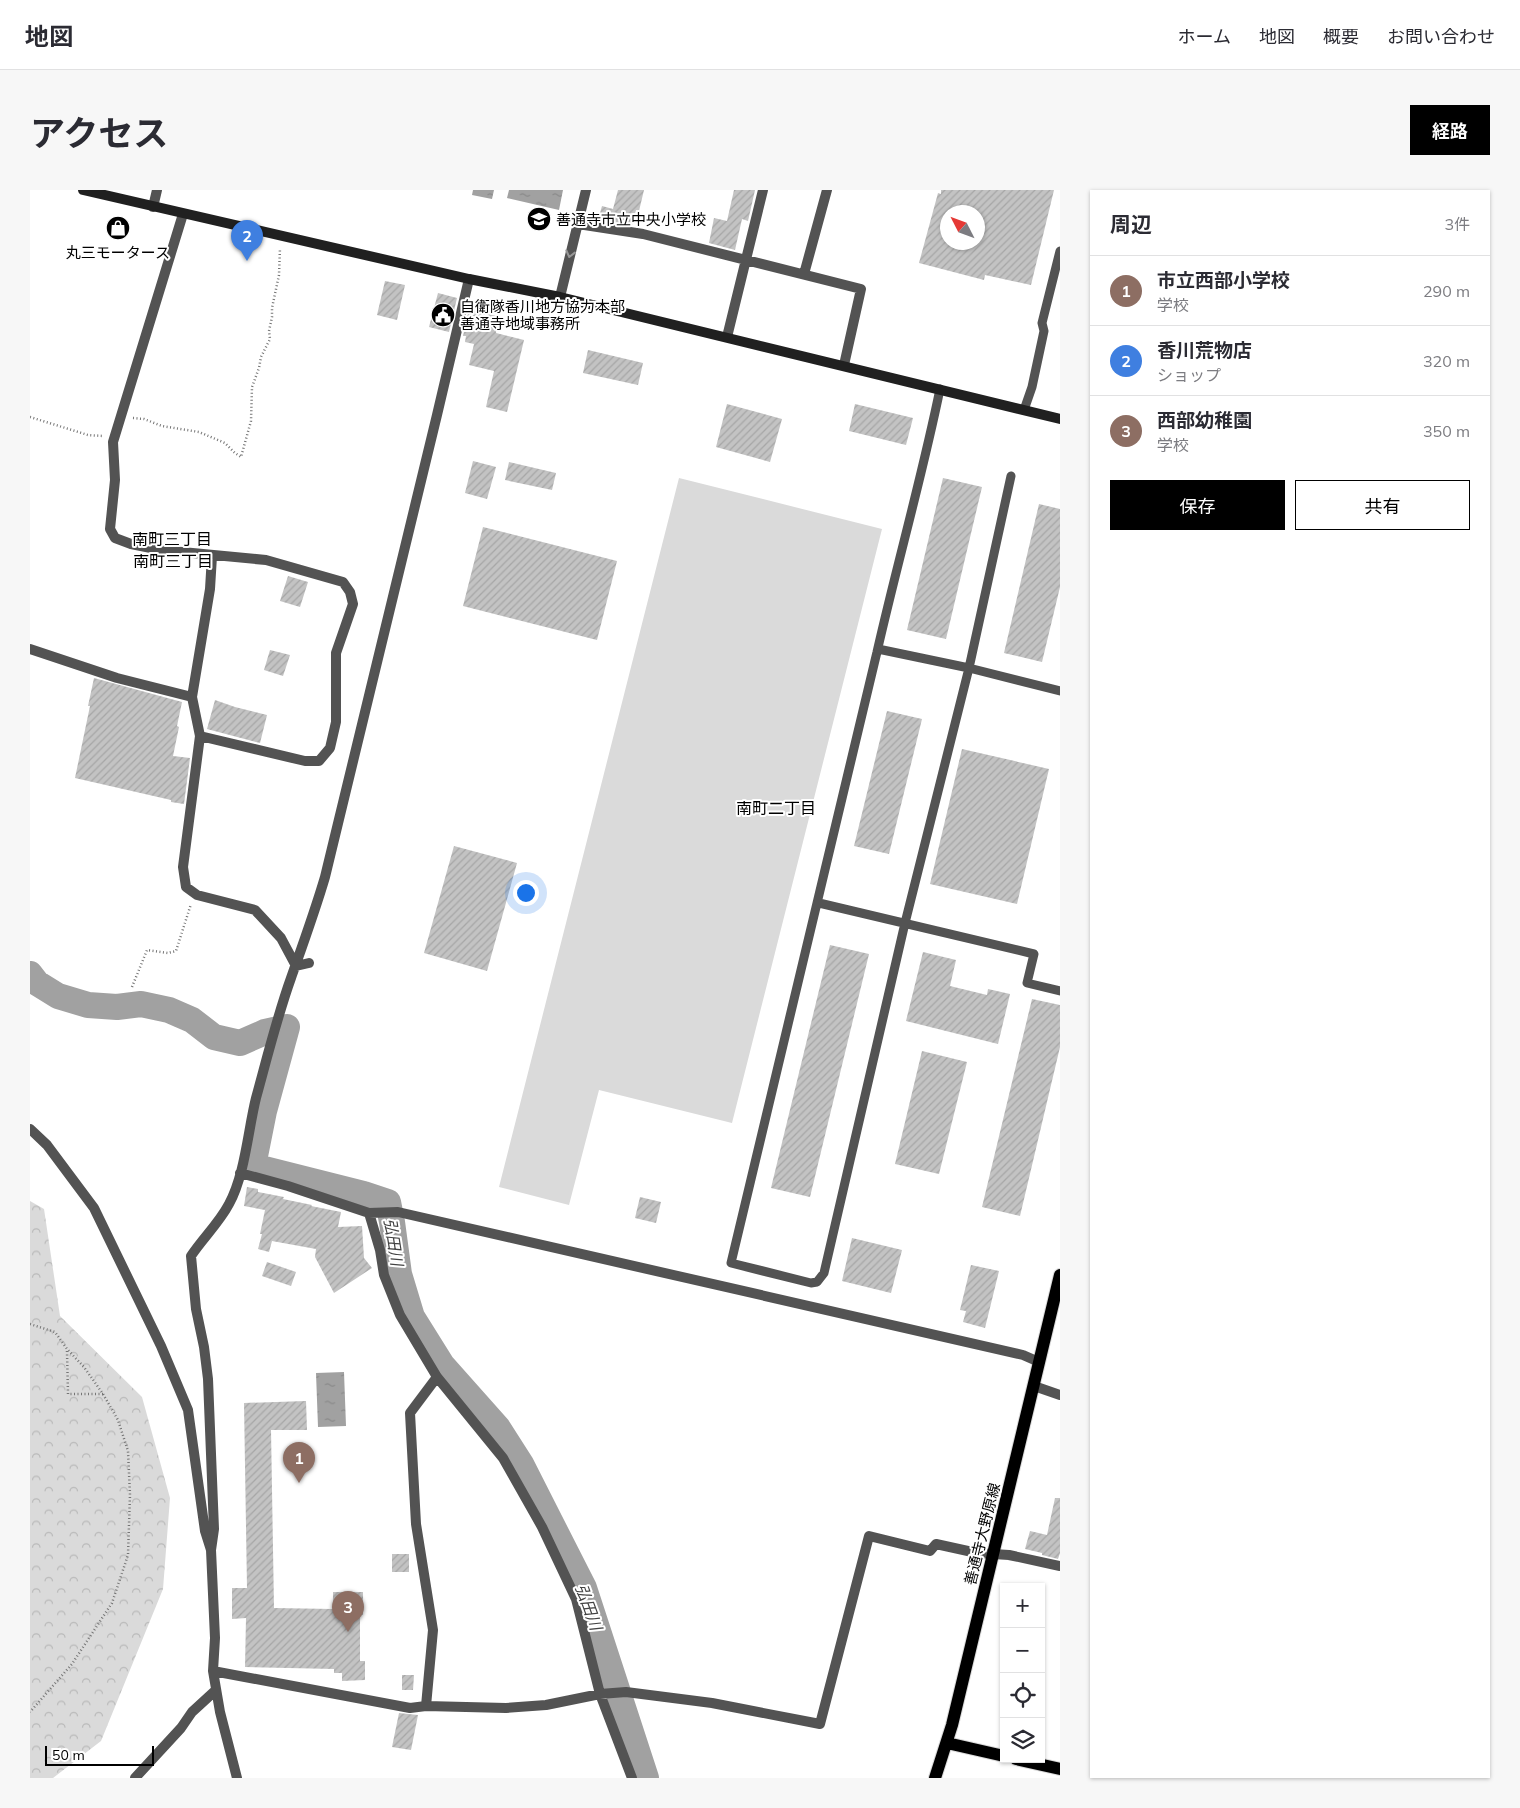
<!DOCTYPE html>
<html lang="ja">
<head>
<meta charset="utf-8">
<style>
  :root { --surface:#fff; --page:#f7f7f7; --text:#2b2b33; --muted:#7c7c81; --line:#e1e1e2; --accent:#000 }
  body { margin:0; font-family:Mulish,"Noto Sans JP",sans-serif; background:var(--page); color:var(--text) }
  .controls { position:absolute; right:15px; bottom:15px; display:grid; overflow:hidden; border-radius:0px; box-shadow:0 1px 4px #0004 }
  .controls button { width:45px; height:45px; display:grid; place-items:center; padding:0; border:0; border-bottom:1px solid var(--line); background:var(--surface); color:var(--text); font:25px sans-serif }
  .compass { position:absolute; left:910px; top:15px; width:45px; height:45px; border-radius:50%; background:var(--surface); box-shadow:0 1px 4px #0004; rotate:312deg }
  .scale { position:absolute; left:15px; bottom:12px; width:109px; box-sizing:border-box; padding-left:5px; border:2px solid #000; border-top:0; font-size:14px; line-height:18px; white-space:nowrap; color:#000; -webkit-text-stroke:4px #fff; paint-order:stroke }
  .you { position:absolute; left:495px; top:702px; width:18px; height:18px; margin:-12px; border:4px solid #fff; border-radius:50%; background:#1a73e8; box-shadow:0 0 0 8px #1a73e833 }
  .badge { display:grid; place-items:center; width:32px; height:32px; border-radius:50%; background:var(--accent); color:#fff; font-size:16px; font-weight:700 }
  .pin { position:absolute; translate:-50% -41px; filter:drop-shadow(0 1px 2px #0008) }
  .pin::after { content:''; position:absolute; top:26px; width:18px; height:15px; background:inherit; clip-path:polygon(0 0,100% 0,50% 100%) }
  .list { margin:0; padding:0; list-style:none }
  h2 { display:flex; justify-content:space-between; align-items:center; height:65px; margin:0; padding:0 20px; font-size:21px }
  h2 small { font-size:16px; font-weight:400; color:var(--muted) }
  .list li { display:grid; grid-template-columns:32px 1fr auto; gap:15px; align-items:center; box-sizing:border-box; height:70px; padding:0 20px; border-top:1px solid var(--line) }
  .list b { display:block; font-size:19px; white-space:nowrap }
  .list p { margin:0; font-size:16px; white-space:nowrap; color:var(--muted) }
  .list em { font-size:16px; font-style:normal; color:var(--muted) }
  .actions { display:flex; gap:10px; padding:15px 20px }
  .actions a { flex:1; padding:11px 0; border:1px solid var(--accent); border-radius:0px; text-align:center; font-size:18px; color:var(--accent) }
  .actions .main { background:var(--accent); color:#fff }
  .icon { flex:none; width:28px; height:28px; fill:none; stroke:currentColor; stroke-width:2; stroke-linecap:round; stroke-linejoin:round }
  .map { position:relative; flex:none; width:1030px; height:1588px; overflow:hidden; border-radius:0px }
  header { display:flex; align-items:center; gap:30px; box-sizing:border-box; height:70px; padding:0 25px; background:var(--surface); border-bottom:1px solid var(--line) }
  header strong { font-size:24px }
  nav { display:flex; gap:28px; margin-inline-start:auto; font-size:18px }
  .intro { display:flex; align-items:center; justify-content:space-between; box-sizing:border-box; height:120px; padding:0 30px }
  h1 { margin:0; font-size:35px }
  .button { padding:12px 22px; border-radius:0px; background:var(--accent); color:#fff; font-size:18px; font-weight:700 }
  main { display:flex; gap:30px; padding:0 30px }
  aside { flex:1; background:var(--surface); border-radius:0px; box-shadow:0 1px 4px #0004 }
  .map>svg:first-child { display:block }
  .grass { fill:#dadada }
  .forest { fill:url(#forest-crowns) }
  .water { fill:url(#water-ripples) }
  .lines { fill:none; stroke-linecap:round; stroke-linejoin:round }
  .river { stroke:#a1a1a1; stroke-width:26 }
  .building { fill:url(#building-hatch); fill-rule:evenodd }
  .primary-casing { stroke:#dbdbdb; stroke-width:14 }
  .path { stroke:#757575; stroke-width:2.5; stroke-dasharray:1 2.5; stroke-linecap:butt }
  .lane { stroke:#535353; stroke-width:9 }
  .street { stroke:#535353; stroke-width:10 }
  .secondary { stroke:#202020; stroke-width:10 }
  .primary { stroke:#000; stroke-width:12 }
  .oneway { stroke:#989898 }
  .labels { text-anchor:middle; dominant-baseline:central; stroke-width:4; stroke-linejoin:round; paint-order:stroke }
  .poi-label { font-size:15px; fill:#000; stroke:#fff; text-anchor:start }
  .street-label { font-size:15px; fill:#000; stroke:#fff }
  .neighbourhood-label { font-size:16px; fill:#000; stroke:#fff }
  .water-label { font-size:16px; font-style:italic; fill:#424242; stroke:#fff }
</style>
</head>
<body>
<header>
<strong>地図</strong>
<nav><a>ホーム</a><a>地図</a><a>概要</a><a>お問い合わせ</a></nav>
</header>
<div class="intro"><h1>アクセス</h1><a class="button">経路</a></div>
<main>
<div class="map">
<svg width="1030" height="1588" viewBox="0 0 1030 1588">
  <defs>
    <pattern id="forest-crowns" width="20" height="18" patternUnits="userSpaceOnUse" patternTransform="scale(1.25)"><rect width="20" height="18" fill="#dadada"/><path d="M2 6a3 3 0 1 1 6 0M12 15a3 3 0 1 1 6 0" fill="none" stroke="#b9b9b9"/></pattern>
    <pattern id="water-ripples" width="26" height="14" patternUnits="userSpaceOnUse" patternTransform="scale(1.25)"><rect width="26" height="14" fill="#a1a1a1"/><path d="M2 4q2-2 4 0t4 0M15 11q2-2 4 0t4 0" fill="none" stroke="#898989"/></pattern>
    <pattern id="building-hatch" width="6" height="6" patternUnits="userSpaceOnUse" patternTransform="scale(1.25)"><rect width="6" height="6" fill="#c3c3c3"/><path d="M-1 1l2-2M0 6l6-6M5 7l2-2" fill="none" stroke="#a6a6a6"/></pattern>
  </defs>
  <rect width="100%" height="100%" fill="#fff"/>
  <path class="grass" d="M649 288 852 339 702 933 569 900 539 1015 469 997Z"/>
  <path class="forest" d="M0 1011 14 1019 30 1126 112 1207 140 1308 133 1399 71 1551 23 1588H0Z"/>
  <path class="water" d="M443 0H464L462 9 442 5Z
    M479 0H533L529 20 477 8Z
    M314 1182 316 1236 288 1237 286 1183Z"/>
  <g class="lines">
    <path class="river" d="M0 784 7 793 28 806 58 815 87 817 111 814 139 820 162 830 184 847 210 853 235 842 257 837 234 921 223 976 334 1004 358 1012 362 1032 369 1084 382 1127 412 1175 468 1238 491 1274 554 1398 616 1588"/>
  </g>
  <path class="building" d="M588 0H614L609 21 606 20 602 35 568 30 572 16 583 19Z
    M704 0H725L718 31 712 29 705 60 679 53 684 28 697 31Z
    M911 0H1024L1001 95 955 85 954 90 889 73 908 3 911 4ZM918 22H948V52H918Z
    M83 30 96 32 94 44 81 42Z
    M355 91 375 95 367 130 347 125Z
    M408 103 427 108 419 142 399 137Z
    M439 119 470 127 466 143 494 150 477 222 456 217 464 181 439 175 444 154 435 152 436 146H433Z
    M558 160 613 173 608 195 553 183Z
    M697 214 752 229 740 272 686 257Z
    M825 214 883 228 876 255 819 241Z
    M443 271 466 277 457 309 435 303Z
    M479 272 526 283 522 300 475 290Z
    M913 288 952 297 916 449 877 440Z
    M1009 314 1030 319V397L1012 472 974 463Z
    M453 337 587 371 567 450 433 416Z
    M258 386 278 392 270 417 250 411Z
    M240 460 260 465 253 486 234 480Z
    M64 488 152 512 147 536 149 537 143 566 160 568 154 614 141 612V610L45 588 60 516H58Z
    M185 510 205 517 237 525 230 553 177 539Z
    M857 521 892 529 859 664 824 656Z
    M932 559 1019 579 987 714 900 694Z
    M424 656 487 673 457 781 394 763Z
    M800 755 839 764 780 1007 741 998Z
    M893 762 926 770 920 796 957 805 958 799 980 804 968 854 876 831Z
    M1002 809 1030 815V857L990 1026 952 1017Z
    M892 861 937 872 909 984 865 974Z
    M217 997 228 999V1002L254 1007 253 1009 282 1015 281 1016 311 1022 308 1037 332 1036 334 1068 342 1078 304 1103 285 1067 286 1059 242 1051 239 1062 228 1059 232 1044H230L235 1020 214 1016Z
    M610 1007 631 1012 626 1033 605 1028Z
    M822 1048 872 1060 861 1103 812 1091Z
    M237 1072 266 1082 261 1096 232 1086Z
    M941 1075 969 1081 955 1138 933 1132 936 1121 930 1120Z
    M276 1211 277 1240H241L244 1418 303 1419V1402H333V1425H330V1471H335V1490L312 1491V1483H304V1479L215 1477 216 1428 202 1429V1398H217L214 1213Z
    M1025 1308H1030V1363L1028 1369 1012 1365V1363L995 1359 1000 1341 1017 1345Z
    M362 1364H379V1382H362Z
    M372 1485H384L383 1500H372Z
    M369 1523 388 1525 381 1560 362 1557Z"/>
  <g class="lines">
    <g class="primary-casing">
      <path id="primary" d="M917 1553 974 1566
        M986 1569 1030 1579
        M905 1588 922 1535 1030 1085"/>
    </g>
    <path class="path" d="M0 227 58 245 73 246
      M103 228 114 229 132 236 169 242 195 253 205 263 211 267 221 231 222 197 229 178 231 167 240 149 239 141 242 127V118L249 85 250 58
      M102 797 117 760 138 763 146 761 161 714
      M0 1134 25 1142 37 1159 54 1177 73 1204 88 1230 98 1261 100 1305 98 1365 82 1413 42 1474 0 1522
      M37 1161 38 1204H73"/>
    <path class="lane" d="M910 199C892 287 867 374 847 462 799 666 751 870 701 1073L781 1093 787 1092 794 1083 875 733 939 478 981 286
      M994 220 1002 197 1014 141 1012 133 1030 61
      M848 459 939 478 1030 501
      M789 713 1004 764 997 793 1030 801"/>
    <path class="street" d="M123 17 127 0
      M153 24 83 252 85 290 80 339 85 348 101 354 131 360 236 370 313 392 320 402 323 414 306 463V532L300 558 289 571H275L170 546
      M548 34 613 44 831 99 814 175
      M774 84 797 0
      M530 107 556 0
      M697 147 733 0
      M0 459 87 488 162 507 170 546 153 677 156 697 167 705 225 720 251 748 266 776 279 773
      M162 507 180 399 182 366
      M0 939 17 955 64 1018 131 1156 158 1220 175 1341 181 1360 185 1448 183 1481 190 1522 207 1588
      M210 983 258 996 339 1023 368 1022 993 1165 1009 1172
      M339 1023 350 1060 354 1085 370 1125 407 1187 473 1268 512 1337 546 1409 570 1504 602 1588
      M1004 1196 1030 1205
      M181 1360 184 1339 178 1189 174 1157 166 1119 161 1066C173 1048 189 1033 199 1014 215 985 218 940 226 908 237 868 247 827 261 788 273 754 285 721 295 687L407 225 439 89
      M183 1481 380 1518 396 1516 476 1518 516 1515 570 1504 596 1502 682 1513 790 1534 839 1346 900 1361 906 1354 947 1363 979 1365 1030 1376
      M396 1516 403 1440 386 1334 380 1223 407 1187
      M105 1588 151 1538 162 1522 186 1500"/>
    <path class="secondary" d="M53 0 439 89 530 107 1030 229"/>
    <use href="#primary" class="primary"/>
  </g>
  <defs><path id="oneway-chevron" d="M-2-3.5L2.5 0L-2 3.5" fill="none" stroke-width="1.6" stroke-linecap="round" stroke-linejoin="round" transform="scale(1.25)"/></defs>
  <use class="oneway" href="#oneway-chevron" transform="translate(540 64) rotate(104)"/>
  <defs>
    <g id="school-disc" transform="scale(1.25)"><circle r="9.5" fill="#000" stroke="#fff"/><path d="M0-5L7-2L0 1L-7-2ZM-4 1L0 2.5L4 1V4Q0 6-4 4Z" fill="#fff"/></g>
    <g id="shop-disc" transform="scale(1.25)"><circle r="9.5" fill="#000" stroke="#fff"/><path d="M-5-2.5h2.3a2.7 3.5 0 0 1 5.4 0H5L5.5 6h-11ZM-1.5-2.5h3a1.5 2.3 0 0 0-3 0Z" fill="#fff"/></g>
    <g id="civic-disc" transform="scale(1.25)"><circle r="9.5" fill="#000" stroke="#fff"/><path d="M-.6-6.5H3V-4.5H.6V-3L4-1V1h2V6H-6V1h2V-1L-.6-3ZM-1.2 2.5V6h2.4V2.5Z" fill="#fff"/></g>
  </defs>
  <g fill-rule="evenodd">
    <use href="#school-disc" x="509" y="29"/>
    <use href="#shop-disc" x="88" y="38"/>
    <use href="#civic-disc" x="413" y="125"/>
  </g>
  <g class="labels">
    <g class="poi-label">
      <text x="526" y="29">善通寺市立中央小学校</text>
      <text x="88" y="62" text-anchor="middle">丸三モータース</text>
      <text x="430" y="116">自衛隊香川地方協力本部<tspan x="430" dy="17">善通寺地域事務所</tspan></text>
    </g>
    <g class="street-label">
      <text transform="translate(952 1344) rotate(-76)">善通寺大野原線</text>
    </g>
    <g class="neighbourhood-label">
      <text x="142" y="349">南町三丁目</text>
      <text x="143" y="371">南町三丁目</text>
      <text x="746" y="618">南町二丁目</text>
    </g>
    <g class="water-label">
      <text transform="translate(364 1052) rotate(81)">弘田川</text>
      <text transform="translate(559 1417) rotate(70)">弘田川</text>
    </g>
  </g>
</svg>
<div class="controls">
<button>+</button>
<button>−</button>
<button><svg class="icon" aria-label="locate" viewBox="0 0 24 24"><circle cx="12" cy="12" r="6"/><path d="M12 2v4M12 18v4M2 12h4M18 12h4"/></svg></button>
<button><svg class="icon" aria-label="layers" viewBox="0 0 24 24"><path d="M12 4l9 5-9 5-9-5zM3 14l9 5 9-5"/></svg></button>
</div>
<svg class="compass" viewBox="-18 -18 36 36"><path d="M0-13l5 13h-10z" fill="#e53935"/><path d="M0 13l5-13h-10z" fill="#7c7c81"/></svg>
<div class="scale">50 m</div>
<div class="you"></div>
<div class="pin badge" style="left:269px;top:1293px;background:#8d6e63">1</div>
<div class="pin badge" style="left:217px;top:71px;background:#3f7fe0">2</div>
<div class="pin badge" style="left:318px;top:1442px;background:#8d6e63">3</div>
</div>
<aside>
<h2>周辺<small>3件</small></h2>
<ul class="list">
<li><span class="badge" style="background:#8d6e63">1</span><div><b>市立西部小学校</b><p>学校</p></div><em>290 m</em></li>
<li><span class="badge" style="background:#3f7fe0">2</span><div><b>香川荒物店</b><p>ショップ</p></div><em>320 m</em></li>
<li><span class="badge" style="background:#8d6e63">3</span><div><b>西部幼稚園</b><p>学校</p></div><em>350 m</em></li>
</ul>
<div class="actions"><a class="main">保存</a><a>共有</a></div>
</aside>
</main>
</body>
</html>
